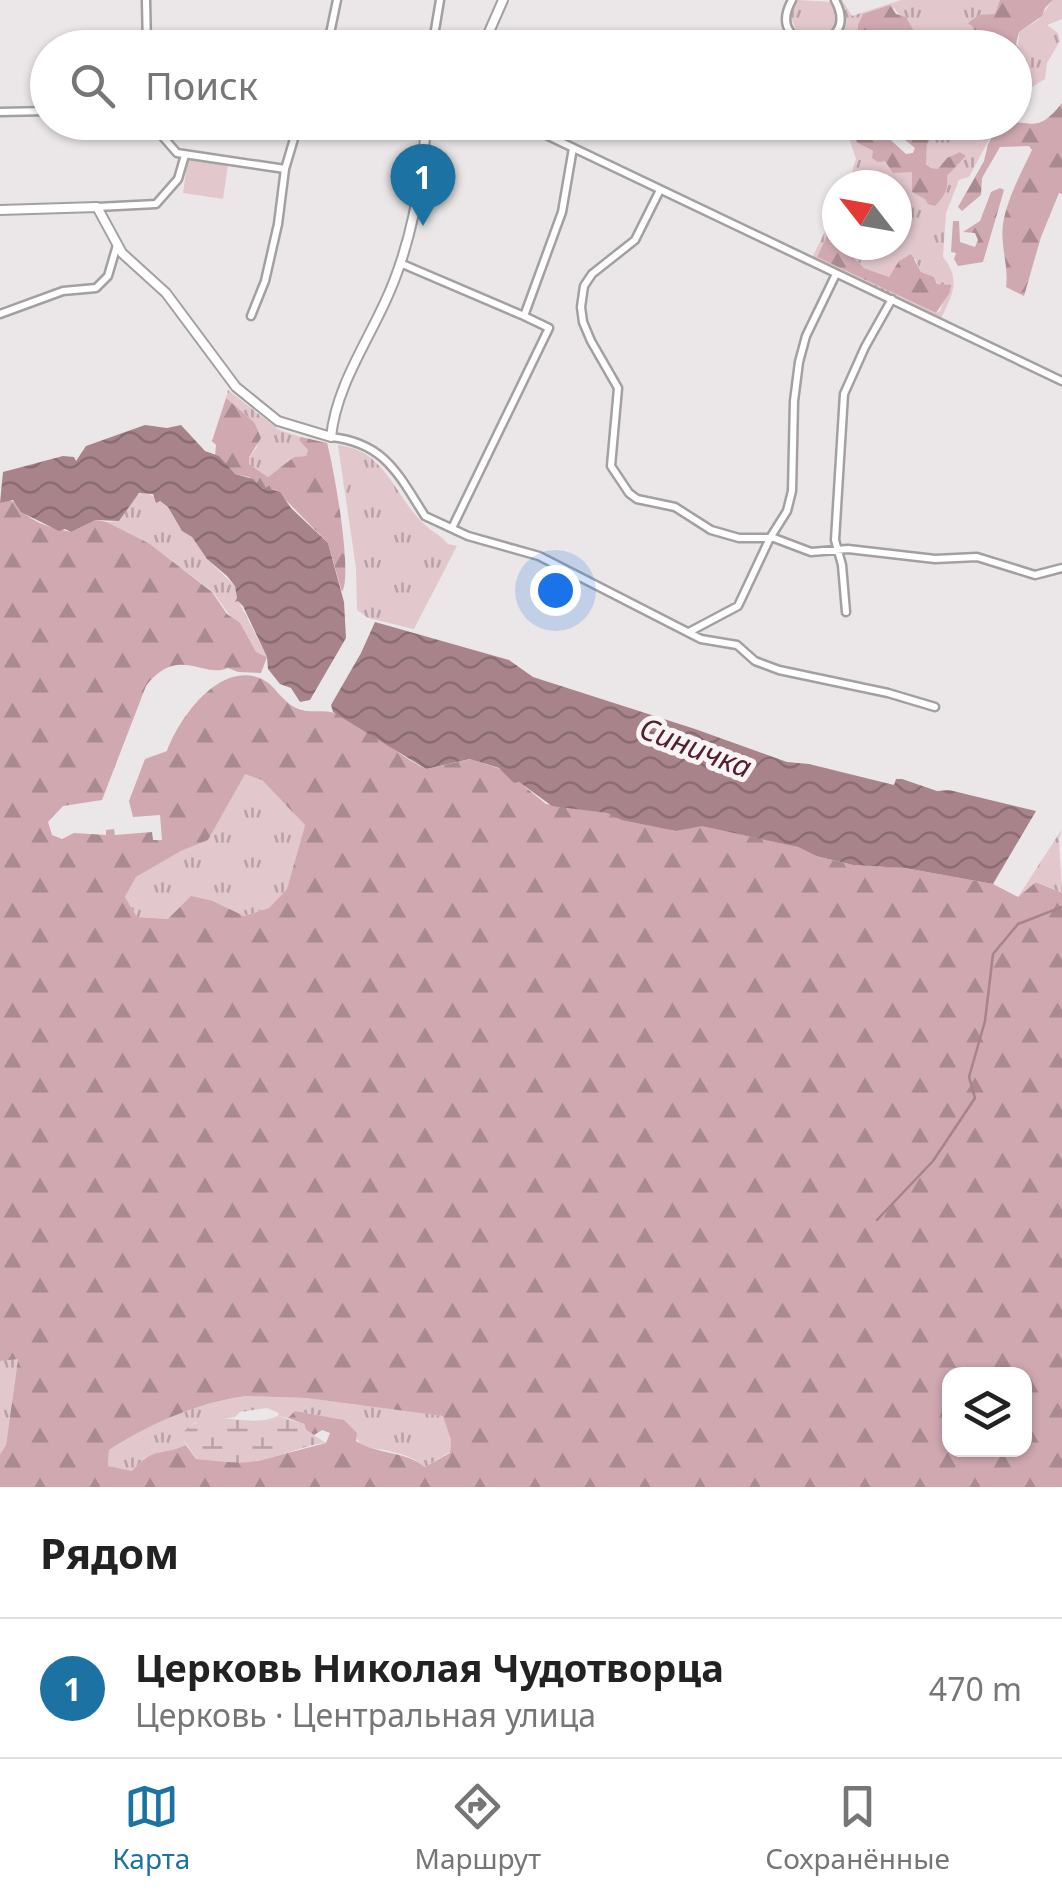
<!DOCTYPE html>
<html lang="ru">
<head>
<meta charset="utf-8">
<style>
  :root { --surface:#fff; --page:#f2f2f2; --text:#222; --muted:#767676; --line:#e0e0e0; --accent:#1c73a3 }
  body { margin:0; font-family:"Noto Sans",sans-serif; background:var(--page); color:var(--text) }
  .controls { position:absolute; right:30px; bottom:30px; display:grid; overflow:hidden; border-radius:20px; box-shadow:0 2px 8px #0004 }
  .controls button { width:90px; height:90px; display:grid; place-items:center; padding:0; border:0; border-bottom:2px solid var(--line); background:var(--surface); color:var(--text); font:50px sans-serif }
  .compass { position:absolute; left:822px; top:170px; width:90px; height:90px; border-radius:50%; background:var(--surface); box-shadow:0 2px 8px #0004; rotate:301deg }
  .you { position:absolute; left:555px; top:590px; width:35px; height:35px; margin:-25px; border:8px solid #fff; border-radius:50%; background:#1a73e8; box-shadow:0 0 0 15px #1a73e833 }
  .badge { display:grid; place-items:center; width:65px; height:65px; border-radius:50%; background:var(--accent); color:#fff; font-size:32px; font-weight:700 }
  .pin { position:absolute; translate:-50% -82px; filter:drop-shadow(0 2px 5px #0008) }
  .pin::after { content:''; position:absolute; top:52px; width:35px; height:30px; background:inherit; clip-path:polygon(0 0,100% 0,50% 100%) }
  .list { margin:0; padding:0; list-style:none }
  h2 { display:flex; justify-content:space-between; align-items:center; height:130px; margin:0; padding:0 40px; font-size:42px }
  h2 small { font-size:32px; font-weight:400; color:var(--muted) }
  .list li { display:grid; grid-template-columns:65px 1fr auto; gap:30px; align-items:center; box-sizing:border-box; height:140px; padding:0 40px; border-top:2px solid var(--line) }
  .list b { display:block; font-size:38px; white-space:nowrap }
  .list p { margin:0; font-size:32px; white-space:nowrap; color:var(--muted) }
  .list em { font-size:32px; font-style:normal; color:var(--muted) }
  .icon { flex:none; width:55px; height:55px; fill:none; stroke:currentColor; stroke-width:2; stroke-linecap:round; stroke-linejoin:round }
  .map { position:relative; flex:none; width:1062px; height:1487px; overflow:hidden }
  .search { position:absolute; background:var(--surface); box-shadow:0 2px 8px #0004; left:30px; right:30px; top:30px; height:110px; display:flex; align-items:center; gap:25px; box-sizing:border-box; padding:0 35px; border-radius:55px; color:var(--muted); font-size:38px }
  .sheet { height:270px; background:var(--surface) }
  nav { display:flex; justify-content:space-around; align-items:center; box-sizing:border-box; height:140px; border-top:2px solid var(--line); background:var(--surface); font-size:28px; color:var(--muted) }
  nav a { display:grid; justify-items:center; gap:5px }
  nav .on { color:var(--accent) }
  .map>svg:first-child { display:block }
  .grass { fill:url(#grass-tufts) }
  .forest { fill:url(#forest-firs); fill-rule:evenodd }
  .wetland { fill:url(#wetland-marsh) }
  .park { fill:#e2c7cd }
  .water { fill:url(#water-waves) }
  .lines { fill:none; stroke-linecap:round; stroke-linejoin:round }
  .stream { stroke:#a8838a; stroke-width:2.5 }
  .minor-casing { stroke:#a3a0a0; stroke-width:11 }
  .tertiary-casing { stroke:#a3a0a0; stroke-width:12 }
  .minor { stroke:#fff; stroke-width:6 }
  .tertiary { stroke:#fff; stroke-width:8 }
  .labels { text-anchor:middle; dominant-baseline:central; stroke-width:10; stroke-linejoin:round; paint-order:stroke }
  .water-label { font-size:30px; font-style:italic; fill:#53202f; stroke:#f8f4f5 }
</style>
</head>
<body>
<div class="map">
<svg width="1062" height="1487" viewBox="0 0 1062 1487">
  <defs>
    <pattern id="grass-tufts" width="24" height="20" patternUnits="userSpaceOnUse" patternTransform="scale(2.5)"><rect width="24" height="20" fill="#e2c7cd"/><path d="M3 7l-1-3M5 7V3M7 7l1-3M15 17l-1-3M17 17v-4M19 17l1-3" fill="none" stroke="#b8a2a7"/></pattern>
    <pattern id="forest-firs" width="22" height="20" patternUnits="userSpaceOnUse" patternTransform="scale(2.5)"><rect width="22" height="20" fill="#cfa8b0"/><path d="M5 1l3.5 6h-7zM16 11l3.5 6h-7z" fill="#a98a90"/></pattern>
    <pattern id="wetland-marsh" width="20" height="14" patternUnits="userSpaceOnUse" patternTransform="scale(2.5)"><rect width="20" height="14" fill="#e2c7cd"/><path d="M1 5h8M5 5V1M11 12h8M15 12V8" fill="none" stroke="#b8a2a7"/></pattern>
    <pattern id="water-waves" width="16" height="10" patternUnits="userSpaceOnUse" patternTransform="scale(2.5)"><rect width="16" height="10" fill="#a8838a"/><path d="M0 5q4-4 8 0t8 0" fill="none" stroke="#8a6c72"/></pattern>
  </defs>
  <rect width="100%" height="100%" fill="#ebe7e8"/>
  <path class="grass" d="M797 0 832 2C841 17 836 32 819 39L798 35 790 15Z
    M839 0H842L852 16 901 0H1000L995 15H979L969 23 973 26 979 47H911L917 36 906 17H901L894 8 858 31V42L851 47H824C837 33 849 23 839 0Z
    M1053 0H1062V19L1047 25 1058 33 1060 41 1047 63 1045 79 1024 92 1015 105 1019 32 1038 20Z
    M844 123H864L852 128 856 142C877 152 890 166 912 172V186L947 176 966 156 960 152 947 158 938 169 931 168 926 163 927 144 941 128 939 123H998L969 177 959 180 946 213 943 257C962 280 952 296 940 320L812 258 837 207V214L817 257 936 313 940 311 945 297 934 277 921 272 915 259 896 267 889 277 864 268 854 258 858 245H897V185H853L852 182 848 185 856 159Z
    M228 390 279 430 301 437 300 441 308 450 306 456 294 457 268 477 249 464V457L257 447 254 422 226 398Z
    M338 445C386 450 394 496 424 524 432 532 441 535 448 544L457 546 414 629 368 618 357 610 356 568Z
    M147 492 168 507 182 531 192 537 207 559 235 586 238 600 267 657 256 652 213 592 150 544 107 522 119 521 137 495Z
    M245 773 262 780 305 825 287 889 269 908 244 916 213 901 169 919 137 917 125 897 136 877 181 851 208 840Z
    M1062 829 1059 839 1062 893 1037 882 1018 897Z
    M18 1358 6 1445 0 1454V1361Z
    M247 1396 306 1398 444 1416 451 1440 450 1452 425 1467C406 1451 385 1451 362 1446L344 1420 295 1411 288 1418 278 1416 279 1413 267 1408 240 1412 235 1417 194 1423 182 1435 186 1445C159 1457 156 1445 132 1471L108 1466 109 1450C151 1423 197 1403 247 1396Z"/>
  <path class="forest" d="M1000 0H1053L1045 8 1042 16 1019 32 1016 44 1022 53 1015 64 1014 48 979 47 973 27 968 23 979 15 995 14Z
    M890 5 896 14 906 17 917 36 912 47H851L858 42V25L863 14Z
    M1062 103V194L1059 193 1041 237 1024 296 1006 287C1009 267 1000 245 1003 224 1007 199 1021 173 1032 150L1029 146 1000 147 982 178 981 195 962 211 958 207 984 161 988 144 999 125C1031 116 1034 138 1062 103Z
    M857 123H872L906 154 913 153 915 148 899 135 905 123H939L941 127 927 144 926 164 931 168 938 169 947 158 960 152 966 156 947 176C948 191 945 195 935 206L928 204 925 199 912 192V172L893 173 885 161 878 162 872 158 873 151 856 142 852 128Z
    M1000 188 1004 190 983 262 958 266 954 259 956 253 951 252 953 221H959L960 242 975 247 978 240 975 233 963 232 980 221 991 192Z
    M837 214V245H858L854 258 864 268 889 277 899 261 911 254 921 272 934 277 937 284 950 285V292L936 313 817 257Z
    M226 398 254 422 261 438 249 457V464L268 477 294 457 306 456 308 450 299 440 301 437 327 443C334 468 353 575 342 592L328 543 276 490 271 489 270 485 263 489 249 477 235 474 215 456 216 445 212 441Z
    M9 500 17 503C27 523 53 528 71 532L96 520 107 522 150 544 212 592 227 614 240 623 256 652 267 657 261 673 238 672 228 668C203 679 178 644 146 686L102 800 63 806 48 822 52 835 62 839 74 833 106 835V830L114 829 115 835 152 832 153 840H162L160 815 133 817 129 801 145 759 167 751C179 718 220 660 262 679 275 685 281 701 296 708 308 714 322 709 334 713 368 724 394 754 426 769L471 759 503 770 514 782H519L546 804 607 813 675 831 702 825 798 847 816 856 853 865 905 868 993 884 1018 897 1036 882 1062 893V1487H0V1454L6 1445 18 1359 0 1361V503ZM245 774 262 780 305 825 287 889 269 908 244 916 213 901 191 896 168 919 137 917 125 897 136 877 181 851 208 840ZM950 1374H1024V1450H950ZM246 1396 306 1398 443 1416 451 1440 450 1453 425 1467C403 1450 378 1455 356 1441L357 1433 344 1420 295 1411 288 1418 304 1424 306 1430 314 1435 322 1430 330 1433 326 1443 257 1461 196 1459 186 1445C159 1457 156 1445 132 1471L108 1466 109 1450C151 1423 197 1403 246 1396Z"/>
  <path class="wetland" d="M278 1416 304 1424 306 1430 326 1443C304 1445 284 1455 262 1460 241 1465 216 1461 196 1459L181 1435C209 1402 244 1431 278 1416Z"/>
  <path class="park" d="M188 159 228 165 223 199 183 193Z"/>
  <path class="water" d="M145 425 167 428 181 425 205 451 219 456 235 474 253 479 263 489 270 485 271 489 280 492 291 508 328 543 344 602 346 638 310 700 300 702 291 688 280 684 268 669 267 657 243 606 238 601 235 602 237 598 235 586 227 576 207 559 192 537 182 531 168 507 160 501 156 503 153 494 139 493 119 521 96 520 71 532 65 529 59 531 21 512 13 500 0 503 3 472 63 456 74 457 76 461 86 446Z
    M375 622 509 660 533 677 695 729 787 762 809 764 894 785 896 779H902L937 791 949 790 1036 811 993 884 905 868 853 865 816 856 798 847 702 826 676 831 622 820 607 813 552 806 519 782 514 783 499 768 470 759 426 769 333 712 331 705 361 653Z"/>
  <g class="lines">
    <path class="stream" d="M877 1220 933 1161 975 1098 969 1077 985 1021 993 954 1018 924 1062 907"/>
    <g class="minor-casing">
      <path id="minor" d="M146 0 147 48
        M792 0C761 56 865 56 835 0
        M327 48 337 0
        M432 48 440 0
        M0 112 48 111
        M150 122 177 153 285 169
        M519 122 1062 381
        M660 190 635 240 592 274 584 286 581 307 583 322 591 341 618 388 611 466 629 493 637 499 675 507 711 530 739 538H774L811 552 848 549 935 559 977 557 1035 575 1062 568
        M97 207 156 204 178 179 185 155
        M400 263 524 316
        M0 314 63 291 96 288 108 276 117 245
        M251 316 265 281 278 224 285 169 299 122
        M331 437C385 443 398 474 425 516L468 536 539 556 701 639 737 645 755 661 779 670 888 693 935 707
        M452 528 549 328 524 316 562 212 573 148
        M846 612 842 565 835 540 844 394 865 347 892 299
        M689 632 738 606 770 538 787 511 792 491 794 401 799 362 806 336 836 274"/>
    </g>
    <g class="tertiary-casing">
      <path id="tertiary" d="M482 48 503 0
        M0 210 97 207 122 253 166 293 236 387 278 421 331 437C336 388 365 346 385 302 410 249 423 181 426 122"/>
    </g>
    <use href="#minor" class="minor"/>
    <use href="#tertiary" class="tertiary"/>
  </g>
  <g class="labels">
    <g class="water-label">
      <text transform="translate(696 747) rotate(21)">Синичка</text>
    </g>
  </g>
</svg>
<div class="controls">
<button><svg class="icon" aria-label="layers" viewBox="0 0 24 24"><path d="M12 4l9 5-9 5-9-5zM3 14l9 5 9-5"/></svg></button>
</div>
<svg class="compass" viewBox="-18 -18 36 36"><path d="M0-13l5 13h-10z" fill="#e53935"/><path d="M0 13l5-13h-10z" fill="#767676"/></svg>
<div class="you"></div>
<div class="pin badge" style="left:423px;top:226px">1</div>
<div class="search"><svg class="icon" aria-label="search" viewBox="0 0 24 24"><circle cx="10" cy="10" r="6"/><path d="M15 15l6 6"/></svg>Поиск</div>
</div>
<section class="sheet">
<h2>Рядом<small></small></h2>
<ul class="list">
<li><span class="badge">1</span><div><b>Церковь Николая Чудотворца</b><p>Церковь · Центральная улица</p></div><em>470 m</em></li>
</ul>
</section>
<nav>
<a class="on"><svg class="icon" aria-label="map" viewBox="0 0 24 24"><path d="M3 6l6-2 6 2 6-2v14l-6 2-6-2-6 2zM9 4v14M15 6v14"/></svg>Карта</a>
<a><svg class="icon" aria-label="directions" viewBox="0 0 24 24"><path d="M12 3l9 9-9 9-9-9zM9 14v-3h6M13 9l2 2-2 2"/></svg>Маршрут</a>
<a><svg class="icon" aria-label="saved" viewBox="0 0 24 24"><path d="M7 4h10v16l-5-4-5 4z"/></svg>Сохранённые</a>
</nav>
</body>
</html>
